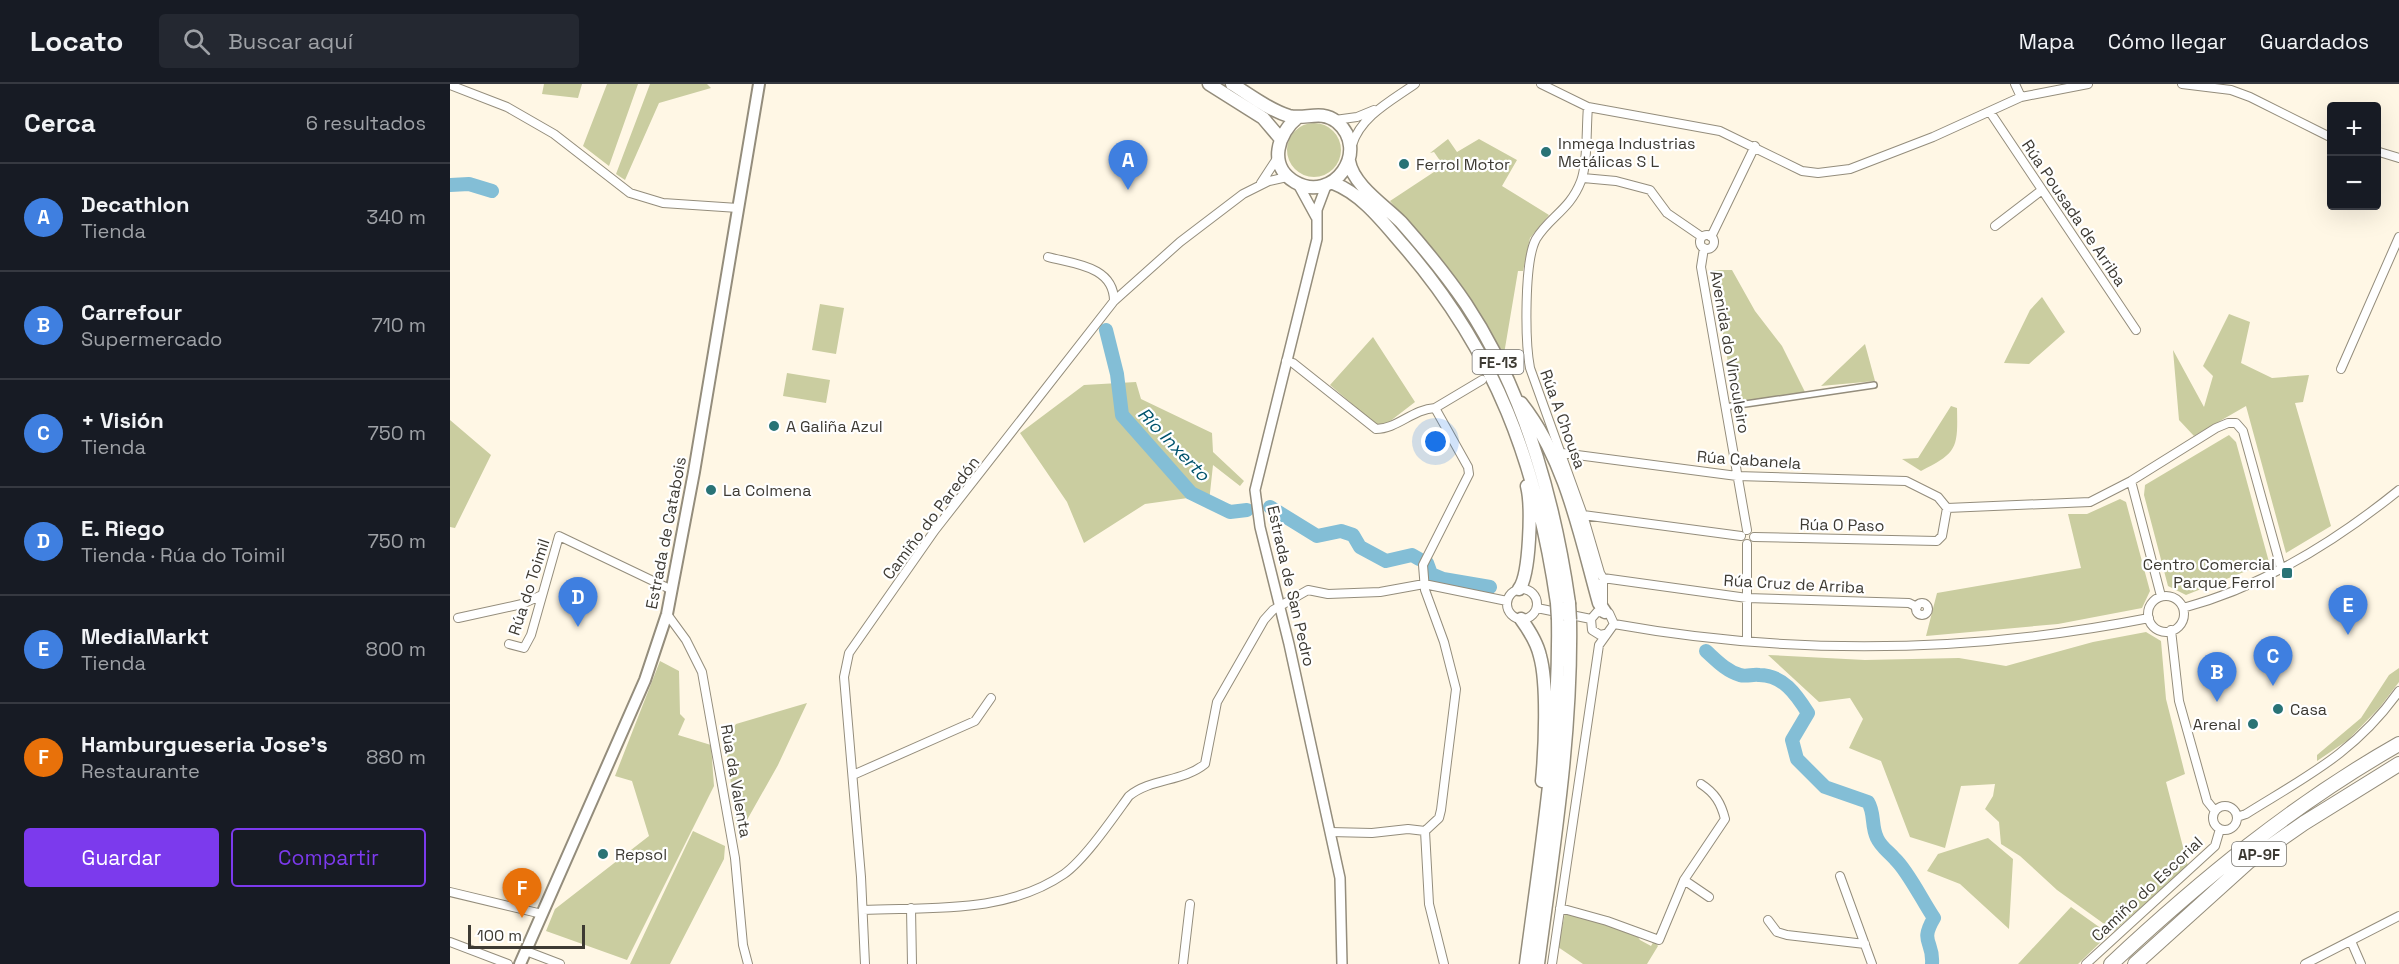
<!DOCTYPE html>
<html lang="es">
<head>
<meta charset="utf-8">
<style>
  :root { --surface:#171b24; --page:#242831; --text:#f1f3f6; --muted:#9ea1a6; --line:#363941; --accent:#7c3aed }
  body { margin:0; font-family:"Space Grotesk",sans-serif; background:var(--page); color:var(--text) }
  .controls { position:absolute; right:18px; top:18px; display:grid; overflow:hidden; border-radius:6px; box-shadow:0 6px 24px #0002 }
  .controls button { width:54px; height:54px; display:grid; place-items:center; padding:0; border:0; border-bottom:2px solid var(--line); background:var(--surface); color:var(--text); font:30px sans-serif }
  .scale { position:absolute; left:18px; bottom:15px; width:117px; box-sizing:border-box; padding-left:6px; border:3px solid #3d3a33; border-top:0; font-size:16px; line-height:21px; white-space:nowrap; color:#3d3a33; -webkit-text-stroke:4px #fff; paint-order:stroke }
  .you { position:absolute; left:986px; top:358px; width:21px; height:21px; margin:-15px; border:4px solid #fff; border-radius:50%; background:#1a73e8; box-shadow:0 0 0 9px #1a73e833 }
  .badge { display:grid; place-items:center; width:39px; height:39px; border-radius:50%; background:var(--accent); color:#fff; font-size:20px; font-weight:700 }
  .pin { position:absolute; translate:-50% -50px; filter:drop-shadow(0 2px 3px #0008) }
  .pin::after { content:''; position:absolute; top:32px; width:21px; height:18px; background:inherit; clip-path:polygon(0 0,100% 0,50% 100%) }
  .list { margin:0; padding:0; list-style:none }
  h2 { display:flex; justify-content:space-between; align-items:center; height:78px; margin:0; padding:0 24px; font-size:26px }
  h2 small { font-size:20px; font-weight:400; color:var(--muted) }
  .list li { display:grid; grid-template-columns:39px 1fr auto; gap:18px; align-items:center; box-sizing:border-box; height:108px; padding:0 24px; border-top:2px solid var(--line) }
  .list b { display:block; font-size:22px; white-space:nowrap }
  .list p { margin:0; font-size:20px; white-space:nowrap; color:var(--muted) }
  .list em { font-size:20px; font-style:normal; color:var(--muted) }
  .actions { display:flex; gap:12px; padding:18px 24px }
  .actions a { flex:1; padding:14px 0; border:2px solid var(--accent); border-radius:6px; text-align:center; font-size:21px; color:var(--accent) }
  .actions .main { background:var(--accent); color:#fff }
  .icon { flex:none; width:33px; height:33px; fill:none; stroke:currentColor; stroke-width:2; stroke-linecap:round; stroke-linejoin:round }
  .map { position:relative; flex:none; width:1949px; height:880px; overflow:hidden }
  header { display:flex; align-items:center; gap:36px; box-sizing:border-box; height:84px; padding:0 30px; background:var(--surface); border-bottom:2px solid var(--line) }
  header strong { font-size:28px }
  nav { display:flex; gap:33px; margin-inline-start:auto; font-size:21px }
  .search { width:420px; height:54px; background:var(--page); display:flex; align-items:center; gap:15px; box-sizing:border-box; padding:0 21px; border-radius:6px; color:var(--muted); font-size:22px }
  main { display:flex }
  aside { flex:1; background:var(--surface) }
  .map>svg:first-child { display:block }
  .green { fill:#cacda0 }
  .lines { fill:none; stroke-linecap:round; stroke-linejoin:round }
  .river { stroke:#83bed6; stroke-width:14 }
  .pedestrian-casing { stroke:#948d7c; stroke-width:8 }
  .minor-casing { stroke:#948d7c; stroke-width:10 }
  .tertiary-casing { stroke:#948d7c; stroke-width:12 }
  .secondary-casing { stroke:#948d7c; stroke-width:14 }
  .trunk-casing { stroke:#948d7c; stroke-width:15 }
  .motorway-casing { stroke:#948d7c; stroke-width:16 }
  .pedestrian { stroke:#fff; stroke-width:5 }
  .minor { stroke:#fff; stroke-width:8 }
  .tertiary { stroke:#fff; stroke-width:9 }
  .secondary { stroke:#fff; stroke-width:10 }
  .trunk { stroke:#fff; stroke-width:12 }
  .motorway { stroke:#fff; stroke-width:14 }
  .trunk-bridge-casing { stroke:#948d7c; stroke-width:15; stroke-linecap:butt }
  .trunk-bridge { stroke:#fff; stroke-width:12 }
  .poi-dot { fill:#297376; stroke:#fff; stroke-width:2 }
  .labels { text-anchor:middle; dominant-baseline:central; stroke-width:4.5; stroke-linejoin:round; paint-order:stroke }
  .shield { fill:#fff; stroke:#777570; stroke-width:1.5 }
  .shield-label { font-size:15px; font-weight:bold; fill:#3d3a33 }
  .poi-label { font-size:16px; fill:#3d3a33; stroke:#fff; text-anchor:start }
  .street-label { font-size:16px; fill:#3d3a33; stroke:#fff }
  .water-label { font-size:18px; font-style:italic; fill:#00536c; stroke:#fff }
</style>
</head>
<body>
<header>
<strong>Locato</strong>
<div class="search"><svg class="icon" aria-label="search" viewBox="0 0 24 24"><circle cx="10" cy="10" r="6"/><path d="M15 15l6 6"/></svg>Buscar aquí</div>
<nav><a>Mapa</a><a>Cómo llegar</a><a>Guardados</a></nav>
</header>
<main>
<aside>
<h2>Cerca<small>6 resultados</small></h2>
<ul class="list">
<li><span class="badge" style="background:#3f7fe0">A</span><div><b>Decathlon</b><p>Tienda</p></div><em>340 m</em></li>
<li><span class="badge" style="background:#3f7fe0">B</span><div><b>Carrefour</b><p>Supermercado</p></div><em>710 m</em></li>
<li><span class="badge" style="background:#3f7fe0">C</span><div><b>+ Visión</b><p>Tienda</p></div><em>750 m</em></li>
<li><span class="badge" style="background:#3f7fe0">D</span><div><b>E. Riego</b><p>Tienda · Rúa do Toimil</p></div><em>750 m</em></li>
<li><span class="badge" style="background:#3f7fe0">E</span><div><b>MediaMarkt</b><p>Tienda</p></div><em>800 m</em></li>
<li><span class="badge" style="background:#e8710a">F</span><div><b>Hamburgueseria Jose's</b><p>Restaurante</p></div><em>880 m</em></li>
</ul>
<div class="actions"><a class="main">Guardar</a><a>Compartir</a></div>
</aside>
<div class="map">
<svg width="1949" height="880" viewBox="0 0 1949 880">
  <rect width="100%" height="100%" fill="#fff7e5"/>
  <path class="green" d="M94 0H132L128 14 92 10Z
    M157 0H188L159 82 133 62Z
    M200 0H257L261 4 209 19 175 96 166 90Z
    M837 66a27 27 0 1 1 54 0a27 27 0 1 1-54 0Z
    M998 55 1007 68 1029 55 1067 76 1052 102 1099 131 1080 154 1073 187H1068L1054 270 1004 192 940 117 990 84 993 81 984 68 980 69Z
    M1262 186H1282L1305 227 1332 262 1355 308 1285 319Z
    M1592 213 1615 248 1579 280 1554 279 1580 226Z
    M370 220 394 224 386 270 362 266Z
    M1779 230 1800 238 1791 279 1822 294 1859 291 1853 318 1845 319 1881 442 1836 469 1796 322 1744 352 1729 336 1723 266 1754 323 1763 292 1753 282Z
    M923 253 965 318 939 338 928 342 880 301Z
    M1415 260 1425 297 1371 302Z
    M337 289 380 296 376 319 333 312Z
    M686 298 691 315 762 349 763 368 794 397 790 402 763 381 759 418 745 413 695 420 634 459 617 418 570 349 634 301Z
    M1501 322 1507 324C1508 365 1507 369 1471 387L1452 375 1468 374Z
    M0 336 41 371 5 444 0 443Z
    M1779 351 1786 358 1819 478 1736 511 1718 502 1694 411 1695 401Z
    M1670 415 1676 418 1700 507 1692 524 1608 540 1476 552 1487 509 1631 484 1618 430H1637Z
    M1696 548 1711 557 1716 615 1735 690 1716 698 1738 782 1664 847 1607 806 1570 772 1551 760 1549 738 1535 725 1543 712 1545 700 1511 702 1495 764 1460 753 1431 677 1399 664 1413 635 1400 614 1369 618 1318 571 1415 576 1509 574 1556 582 1643 558Z
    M210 577 229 587 230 630 235 635 228 651 261 661 264 702 177 876 96 847 105 825 199 752 182 697 165 692Z
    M1949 584V598L1930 623 1898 656 1867 677V671L1911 634 1939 591Z
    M357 619 328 681 288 752 275 656 286 640Z
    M243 747 275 762 274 775 220 880H180Z
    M1538 754 1563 775 1559 845 1510 800 1477 787 1488 770Z
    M1621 823 1659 850 1628 880H1568Z
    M1115 829 1185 849 1190 856 1201 862 1204 857 1208 862 1197 880H1133L1108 863Z"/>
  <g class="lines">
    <path class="river" d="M0 101 19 100 42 107
      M656 246 667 290 672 331 741 409 780 428 797 426
      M820 423 867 452 891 447 903 451 910 463 936 477 962 471 969 475
      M977 479 981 490 993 495 1040 503
      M1256 567C1266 576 1276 587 1290 591 1296 593 1303 590 1309 591 1333 591 1346 610 1358 629L1342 656 1347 675 1375 703 1418 718C1425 729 1421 742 1427 754 1431 763 1438 767 1445 775 1458 787 1473 818 1484 834 1469 859 1484 857 1482 880"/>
    <g class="pedestrian-casing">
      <path id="pedestrian" d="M1275 323 1424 301"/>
    </g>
    <g class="minor-casing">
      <path id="minor" d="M1091 0 1138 23 1270 47 1352 87 1368 89 1400 85 1483 53 1571 13 1638 0
        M1565 0 1571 13
        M1732 0 1781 6 1800 13 1882 54
        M0 1 57 23 104 50 180 109 213 119 288 124
        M1138 23C1136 44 1138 79 1131 97 1120 126 1099 133 1086 155 1074 177 1075 258 1080 284L1133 431 1150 489 1153 494 1297 514 1459 519 1467 523
        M1540 28 1686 246
        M885 36 907 33 924 26
        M902 61C911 32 941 17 965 0
        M1926 67 1949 74
        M1133 94 1166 97 1200 106 1217 129 1252 153
        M811 99 828 73
        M1545 142 1592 106
        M1250 158a7 7 0 1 1 14 0a7 7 0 1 1-14 0Z
        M1261 153 1305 62
        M1254 164 1251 183 1297 446
        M598 173C624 180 664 182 664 217
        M836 277 843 279 926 345C947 345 963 325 985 324L1018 383 1019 390 973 481 975 506 994 558 1006 605 991 726 989 734 975 747 979 820 994 880
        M1891 285 1949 153
        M985 324 1032 296
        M1112 369 1287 392 1456 397 1488 413 1497 424 1492 452 1487 457 1304 453
        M1681 397 1711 512
        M1497 424 1640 418 1681 397 1766 344 1778 339H1786L1793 347 1831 484
        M1133 431 1291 452
        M1057 520a15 15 0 1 1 30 0a15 15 0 1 1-30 0Z
        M1698 530a18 18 0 1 1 36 0a18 18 0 1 1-36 0Z
        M1153 519V494
        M1466 525a6 6 0 1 1 12 0a6 6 0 1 1-12 0Z
        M1087 524 1141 535
        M1733 524C1812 503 1886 457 1949 406
        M217 530 236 556 252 588 285 774 293 861 298 880
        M8 534 72 520 92 511
        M1164 540C1342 572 1522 569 1699 534
        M1721 546 1729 617 1757 717 1765 727
        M1297 557V460
        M59 560 74 564 81 551 109 452 222 506
        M403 691 525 637 541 614
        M1763 734a12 12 0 1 1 24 0a12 12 0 1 1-24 0Z
        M1787 733 1796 730C1857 692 1906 668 1949 607
        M880 748 922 749 958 745 975 747
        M1390 792 1422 880
        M1234 796 1259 813
        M0 808 92 830
        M461 824 462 880
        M1110 824 1157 837 1209 856 1234 796 1275 735C1271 719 1265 709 1251 700
        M413 826C481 823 556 830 614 790 635 775 663 734 679 712 701 694 733 698 755 680L767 618 814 536 823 526 858 506 878 510 930 508 974 500 1057 517
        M1318 836 1327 848 1337 851 1415 860
        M1901 857 1911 880
        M0 858 58 880
        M76 867 110 880
        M415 880 411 793 394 593 399 569 485 446 664 217 730 158 793 110 819 97 837 93
        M733 880 740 820
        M1102 880 1149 561 1164 540 1159 529 1147 528 1141 535 1142 546 1150 551 1155 550
        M1636 880 1765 762 1770 745
        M1855 880 1949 832"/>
    </g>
    <g class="tertiary-casing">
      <path id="tertiary" d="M848 100 866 133
        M876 102 867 126V155L805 406 810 443 839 560 890 794 892 880"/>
    </g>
    <g class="secondary-casing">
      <path id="secondary" d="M70 880 195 596 217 530 244 388 309 0"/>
    </g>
    <g class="trunk-casing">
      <path id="trunk" d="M759 0 813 34 830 54
        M782 0C800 11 819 26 839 32 856 36 871 25 887 38 921 67 883 120 845 98 817 82 828 49 848 33
        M899 77C903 101 934 121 951 138 974 164 997 192 1016 220 1075 309 1104 414 1119 519
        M883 99C912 110 933 138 953 161 1046 268 1087 380 1107 519
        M1071 319C1116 376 1130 451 1149 519L1155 528
        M1069 505C1080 491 1082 421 1077 402
        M1071 535C1079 546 1087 558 1090 572 1098 600 1095 666 1092 697
        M1076 880C1091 765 1110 651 1108 535
        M1088 880C1103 766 1122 651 1120 536"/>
    </g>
    <g class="motorway-casing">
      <path id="motorway" d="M1661 880C1750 797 1843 720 1949 660
        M1685 880 1798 778 1854 739 1949 680"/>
    </g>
    <use href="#pedestrian" class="pedestrian"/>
    <use href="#minor" class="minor"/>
    <use href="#tertiary" class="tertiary"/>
    <use href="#secondary" class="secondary"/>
    <use href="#trunk" class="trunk"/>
    <use href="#motorway" class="motorway"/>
    <g class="trunk-bridge-casing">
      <path id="trunk-bridge" d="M1107 519 1108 535
        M1119 519 1120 536"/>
    </g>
    <use href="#trunk-bridge" class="trunk-bridge"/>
  </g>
  <g class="poi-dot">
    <circle cx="1096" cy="68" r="6"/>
    <circle cx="954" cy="80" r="6"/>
    <circle cx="324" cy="342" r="6"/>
    <circle cx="261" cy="406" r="6"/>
    <rect x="1831" y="483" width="12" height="12" rx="3"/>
    <circle cx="1828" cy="625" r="6"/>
    <circle cx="1803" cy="640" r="6"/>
    <circle cx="153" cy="770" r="6"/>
  </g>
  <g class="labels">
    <g class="shield">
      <rect x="1022.5" y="266" width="51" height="24" rx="4.5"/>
      <rect x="1782" y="758" width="54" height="24" rx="4.5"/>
    </g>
    <g class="shield-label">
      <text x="1048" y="278">FE-13</text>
      <text x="1809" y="770">AP-9F</text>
    </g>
    <g class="poi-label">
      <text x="1108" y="59">Inmega Industrias<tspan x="1108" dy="18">Metálicas S L</tspan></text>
      <text x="966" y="80">Ferrol Motor</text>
      <text x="336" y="342">A Galiña Azul</text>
      <text x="273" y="406">La Colmena</text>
      <text x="1825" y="480" text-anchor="end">Centro Comercial<tspan x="1825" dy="18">Parque Ferrol</tspan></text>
      <text x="1840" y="625">Casa</text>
      <text x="1791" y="640" text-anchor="end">Arenal</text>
      <text x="165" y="770">Repsol</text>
    </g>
    <g class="street-label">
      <text transform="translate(1624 129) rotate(56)">Rúa Pousada de Arriba</text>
      <text transform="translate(1280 268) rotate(80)">Avenida do Vinculeiro</text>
      <text transform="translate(1113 335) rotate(70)">Rúa A Chousa</text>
      <text transform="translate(1299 376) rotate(4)">Rúa Cabanela</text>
      <text transform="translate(481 434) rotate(-53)">Camiño do Paredón</text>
      <text transform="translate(1392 441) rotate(1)">Rúa O Paso</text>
      <text transform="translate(216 449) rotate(-79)">Estrada de Catabois</text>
      <text transform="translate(1344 500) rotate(3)">Rúa Cruz de Arriba</text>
      <text transform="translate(841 502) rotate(77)">Estrada de San Pedro</text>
      <text transform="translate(79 503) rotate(-72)">Rúa do Toimil</text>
      <text transform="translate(286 697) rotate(80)">Rúa da Valenta</text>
      <text transform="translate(1697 805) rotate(-43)">Camiño do Escorial</text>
    </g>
    <g class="water-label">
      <text transform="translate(724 360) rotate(46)">Río Inxerto</text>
    </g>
  </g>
</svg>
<div class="controls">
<button>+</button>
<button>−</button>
</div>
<div class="scale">100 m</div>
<div class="you"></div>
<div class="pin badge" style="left:678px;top:106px;background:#3f7fe0">A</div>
<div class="pin badge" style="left:1767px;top:618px;background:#3f7fe0">B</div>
<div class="pin badge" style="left:1823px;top:602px;background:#3f7fe0">C</div>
<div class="pin badge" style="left:128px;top:543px;background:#3f7fe0">D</div>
<div class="pin badge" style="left:1898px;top:551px;background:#3f7fe0">E</div>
<div class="pin badge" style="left:72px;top:834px;background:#e8710a">F</div>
</div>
</main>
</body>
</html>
